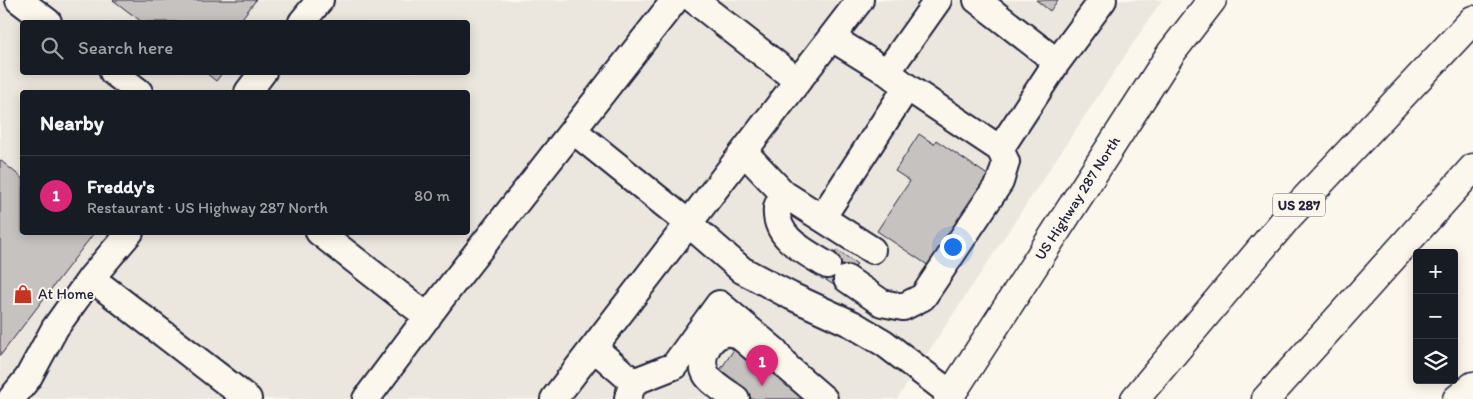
<!DOCTYPE html>
<html lang="en">
<head>
<meta charset="utf-8">
<style>
  :root { --surface:#171b24; --page:#242831; --text:#f1f3f6; --muted:#9ea1a6; --line:#363941; --accent:#db2777 }
  body { margin:0; font-family:Itim,sans-serif; background:var(--page); color:var(--text) }
  .controls { position:absolute; right:15px; bottom:15px; display:grid; overflow:hidden; border-radius:5px; box-shadow:0 2px 12px #0003 }
  .controls button { width:45px; height:45px; display:grid; place-items:center; padding:0; border:0; border-bottom:1px solid var(--line); background:var(--surface); color:var(--text); font:25px sans-serif }
  .you { position:absolute; left:952px; top:246px; width:18px; height:18px; margin:-12px; border:4px solid #fff; border-radius:50%; background:#1a73e8; box-shadow:0 0 0 8px #1a73e833 }
  .badge { display:grid; place-items:center; width:32px; height:32px; border-radius:50%; background:var(--accent); color:#fff; font-size:16px; font-weight:700 }
  .pin { position:absolute; translate:-50% -41px; filter:drop-shadow(0 1px 2px #0008) }
  .pin::after { content:''; position:absolute; top:26px; width:18px; height:15px; background:inherit; clip-path:polygon(0 0,100% 0,50% 100%) }
  .list { margin:0; padding:0; list-style:none }
  h2 { display:flex; justify-content:space-between; align-items:center; height:65px; margin:0; padding:0 20px; font-size:21px }
  h2 small { font-size:16px; font-weight:400; color:var(--muted) }
  .list li { display:grid; grid-template-columns:32px 1fr auto; gap:15px; align-items:center; box-sizing:border-box; height:80px; padding:0 20px; border-top:1px solid var(--line) }
  .list b { display:block; font-size:19px; white-space:nowrap }
  .list p { margin:0; font-size:16px; white-space:nowrap; color:var(--muted) }
  .list em { font-size:16px; font-style:normal; color:var(--muted) }
  .icon { flex:none; width:28px; height:28px; fill:none; stroke:currentColor; stroke-width:2; stroke-linecap:round; stroke-linejoin:round }
  .map { position:relative; flex:none; width:1473px; height:399px; overflow:hidden }
  .search { position:absolute; background:var(--surface); box-shadow:0 2px 12px #0003; left:20px; top:20px; width:450px; height:55px; display:flex; align-items:center; gap:12px; box-sizing:border-box; padding:0 18px; border-radius:5px; color:var(--muted); font-size:19px }
  .panel { position:absolute; background:var(--surface); box-shadow:0 2px 12px #0003; left:20px; top:90px; width:450px; height:145px; border-radius:5px }
  .map>svg:first-child { display:block }
  .built { fill:#ebe7df; fill-rule:evenodd }
  .building { fill:#c6c2c0; stroke:#22223b }
  .lines { fill:none; stroke-linecap:round; stroke-linejoin:round }
  .minor-casing { stroke:#22223b; stroke-width:30 }
  .major-casing { stroke:#22223b; stroke-width:31 }
  .highway-casing { stroke:#22223b; stroke-width:31 }
  .minor { stroke:#fbf7ec; stroke-width:26 }
  .major { stroke:#fbf7ec; stroke-width:28 }
  .highway { stroke:#fbf7ec; stroke-width:28 }
  .labels { text-anchor:middle; dominant-baseline:central; stroke-width:4; stroke-linejoin:round; paint-order:stroke }
  .shield { fill:#fbf7ec; stroke:#636270; stroke-width:1 }
  .shield-label { font-size:14px; font-weight:bold; fill:#22223b }
  .street-label { font-size:15px; fill:#22223b; stroke:#fbf7ec }
  .poi-label { font-size:15px; fill:#22223b; stroke:#fbf7ec; text-anchor:start }
</style>
</head>
<body>
<div class="map">
<svg width="1473" height="399" viewBox="0 0 1473 399">
  <rect width="100%" height="100%" fill="#fbf7ec"/>
  <filter id="ink" filterUnits="userSpaceOnUse"><feTurbulence type="fractalNoise" baseFrequency=".02" numOctaves="2"/><feDisplacementMap in="SourceGraphic" scale="10" xChannelSelector="R" yChannelSelector="G"/><feConvolveMatrix kernelMatrix="1 2 1 2 8 2 1 2 1" color-interpolation-filters="sRGB"/></filter>
  <g filter="url(#ink)">
    <path class="built" d="M0 0H1162L897 399H0ZM22 22H468V72H22ZM22 92H468V232H22Z"/>
    <path class="building" d="M113 0H256L239 22H142Z
      M1036 0H1058L1050 11Z
      M205 72H223L216 81Z
      M919 134 934 144 936 140 992 178 932 268 877 231 910 181 895 171Z
      M0 160 22 178V232L94 233 0 356Z
      M837 250 857 264 841 290 820 276Z
      M735 348 746 353 806 399H752L718 373Z"/>
    <g class="lines">
      <g class="minor-casing">
        <path id="minor" d="M19 0 48 22
          M694 0 798 81
          M977 0 1057 62 1103 0
          M302 22 320 0
          M113 72 139 92
          M887 72 938 0
          M248 92 263 72
          M574 131 688 223 742 270 791 296 852 324 884 343 951 394
          M1000 149 1057 62
          M744 152 784 194 872 250
          M784 194C782 198 777 204 777 208 774 238 806 252 827 265
          M822 218 907 87 887 72 832 38
          M319 232 428 317
          M91 278 248 399
          M847 279 882 303 903 307 923 297 1000 182 1006 162 1000 149 907 87
          M594 348 633 382 628 398
          M633 382 674 366 719 304 775 351 787 367 824 399
          M11 399 28 378 55 328 91 278 130 232
          M366 399 443 296 675 0
          M554 399 860 0
          M736 399C728 393 710 382 706 374 696 355 714 327 736 334 742 337 749 344 755 349"/>
      </g>
      <g class="major-casing">
        <g id="major">
          <path id="s1" d="M948 399 1171 53 1212 0"/>
          <path d="M1457 399 1473 386"/>
        </g>
      </g>
      <g class="highway-casing">
        <path id="highway" d="M1135 399 1287 218 1473 20
          M1266 399 1473 168"/>
      </g>
      <use href="#minor" class="minor"/>
      <use href="#major" class="major"/>
      <use href="#highway" class="highway"/>
    </g>
  </g>
  <defs>
    <g id="shop-bare" transform="scale(1.5)"><path d="M-5-2.5h2.3a2.7 3.5 0 0 1 5.4 0H5L5.5 6h-11ZM-1.5-2.5h3a1.5 2.3 0 0 0-3 0Z" fill="#c8321e" stroke="#fbf7ec" stroke-width="2.5" paint-order="stroke"/></g>
  </defs>
  <g fill-rule="evenodd">
    <use href="#shop-bare" x="23" y="294"/>
  </g>
  <g class="labels">
    <rect class="shield" x="1273" y="193.5" width="52" height="23" rx="4"/>
    <g class="shield-label">
      <text x="1299" y="205">US 287</text>
    </g>
    <g class="street-label">
      <text stroke="none"><textPath href="#s1" startOffset="239">US Highway 287 North</textPath></text>
    </g>
    <g class="poi-label">
      <text x="38" y="294">At Home</text>
    </g>
  </g>
</svg>
<div class="controls">
<button>+</button>
<button>−</button>
<button><svg class="icon" aria-label="layers" viewBox="0 0 24 24"><path d="M12 4l9 5-9 5-9-5zM3 14l9 5 9-5"/></svg></button>
</div>
<div class="you"></div>
<div class="pin badge" style="left:762px;top:386px">1</div>
<div class="search"><svg class="icon" aria-label="search" viewBox="0 0 24 24"><circle cx="10" cy="10" r="6"/><path d="M15 15l6 6"/></svg>Search here</div>
<section class="panel">
<h2>Nearby<small></small></h2>
<ul class="list">
<li><span class="badge">1</span><div><b>Freddy's</b><p>Restaurant · US Highway 287 North</p></div><em>80 m</em></li>
</ul>
</section>
</div>
</body>
</html>
